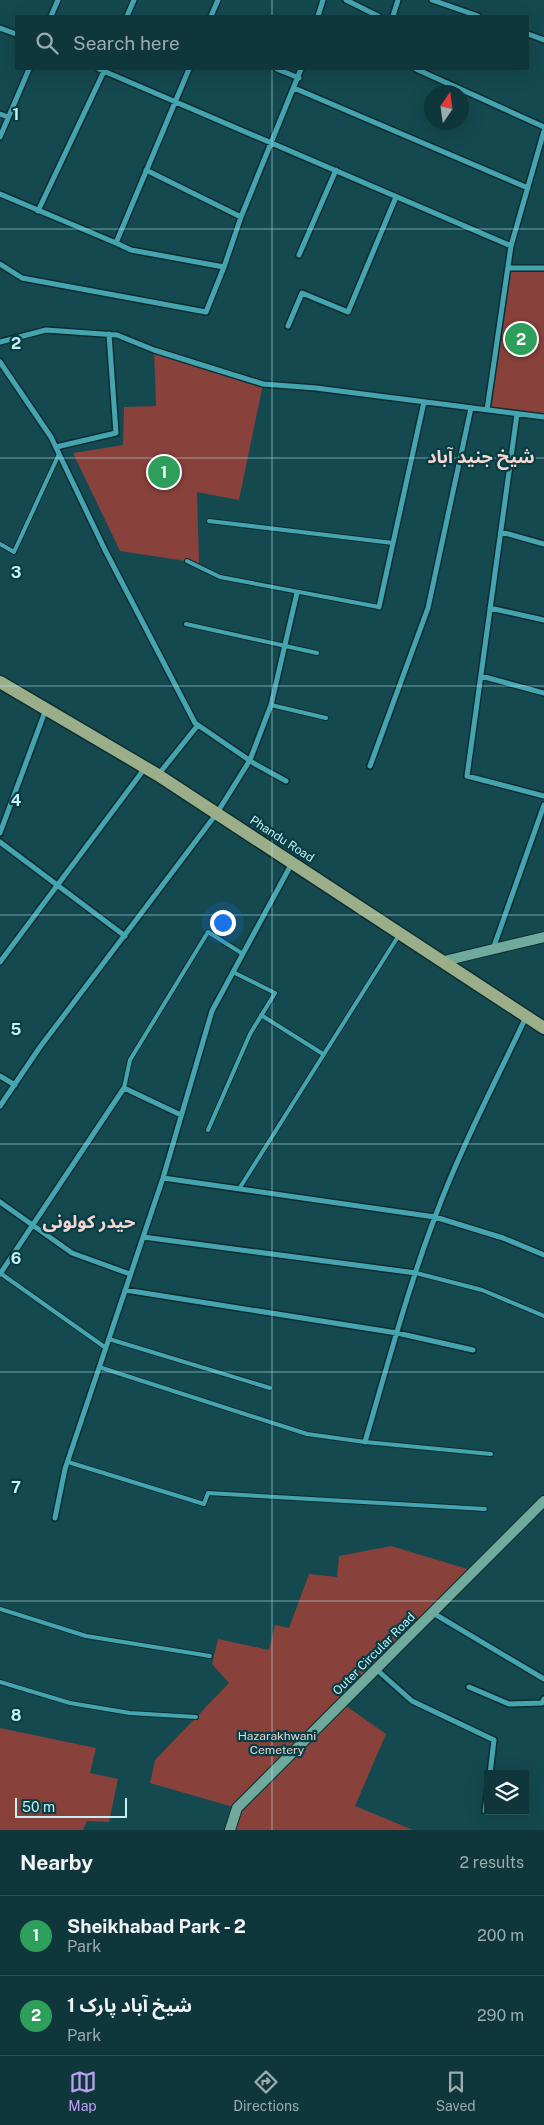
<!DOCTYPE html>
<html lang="en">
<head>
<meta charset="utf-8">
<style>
  :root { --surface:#0f373b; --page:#1d4246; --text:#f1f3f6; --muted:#9bacaf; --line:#2f5155; --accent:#bca0f2 }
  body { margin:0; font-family:"Public Sans","Noto Sans Arabic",sans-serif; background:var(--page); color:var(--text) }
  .controls { position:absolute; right:15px; bottom:15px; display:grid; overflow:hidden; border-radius:0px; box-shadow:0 5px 20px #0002 }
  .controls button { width:45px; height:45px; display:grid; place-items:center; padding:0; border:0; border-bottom:1px solid var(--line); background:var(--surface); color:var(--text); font:25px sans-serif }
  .compass { position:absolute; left:424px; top:85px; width:45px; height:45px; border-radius:50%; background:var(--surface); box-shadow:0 5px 20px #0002; rotate:13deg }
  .scale { position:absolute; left:15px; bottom:12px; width:112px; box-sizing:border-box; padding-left:5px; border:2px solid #c5f0f6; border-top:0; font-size:14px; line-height:18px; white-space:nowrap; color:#c5f0f6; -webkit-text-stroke:4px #053e44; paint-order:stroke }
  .you { position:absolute; left:222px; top:922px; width:18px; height:18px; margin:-12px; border:4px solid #fff; border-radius:50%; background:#1a73e8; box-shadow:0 0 0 8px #1a73e833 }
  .badge { display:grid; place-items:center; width:32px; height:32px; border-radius:50%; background:var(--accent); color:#fff; font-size:16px; font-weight:700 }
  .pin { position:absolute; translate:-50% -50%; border:2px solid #fff; box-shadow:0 1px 5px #0006 }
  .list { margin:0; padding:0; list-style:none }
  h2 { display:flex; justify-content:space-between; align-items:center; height:65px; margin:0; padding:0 20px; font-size:21px }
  h2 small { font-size:16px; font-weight:400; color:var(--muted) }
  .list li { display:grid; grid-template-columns:32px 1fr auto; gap:15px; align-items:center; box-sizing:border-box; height:80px; padding:0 20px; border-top:1px solid var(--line) }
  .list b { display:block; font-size:19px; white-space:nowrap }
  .list p { margin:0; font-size:16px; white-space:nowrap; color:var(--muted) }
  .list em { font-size:16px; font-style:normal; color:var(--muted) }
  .icon { flex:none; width:28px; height:28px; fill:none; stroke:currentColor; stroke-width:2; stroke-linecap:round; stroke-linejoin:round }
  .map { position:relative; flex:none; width:544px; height:1830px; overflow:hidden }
  .search { position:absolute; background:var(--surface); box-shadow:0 5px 20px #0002; left:15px; right:15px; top:15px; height:55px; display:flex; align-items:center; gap:12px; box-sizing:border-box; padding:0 18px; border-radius:0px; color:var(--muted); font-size:19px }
  .sheet { height:225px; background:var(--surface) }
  nav { display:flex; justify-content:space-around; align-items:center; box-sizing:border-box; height:70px; border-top:1px solid var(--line); background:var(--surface); font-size:14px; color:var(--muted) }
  nav a { display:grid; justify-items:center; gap:2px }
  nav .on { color:var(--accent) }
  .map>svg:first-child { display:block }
  .green { fill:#88413b }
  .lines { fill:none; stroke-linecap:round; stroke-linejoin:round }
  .lane-casing { stroke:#0e2d30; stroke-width:6 }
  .street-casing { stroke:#0e2d30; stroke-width:8 }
  .secondary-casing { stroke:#0e2d30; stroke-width:12 }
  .primary-casing { stroke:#0e2d30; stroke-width:15 }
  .lane { stroke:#44a5b1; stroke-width:4 }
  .street { stroke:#44a5b1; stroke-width:5 }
  .secondary { stroke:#6faa9d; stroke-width:10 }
  .primary { stroke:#9aaf89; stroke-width:12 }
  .grid { fill:none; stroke:#c5f0f6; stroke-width:1; stroke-opacity:0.55 }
  .labels { text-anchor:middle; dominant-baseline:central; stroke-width:4.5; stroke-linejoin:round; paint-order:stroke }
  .street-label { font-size:12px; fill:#c5f0f6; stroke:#053e44 }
  .park-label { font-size:12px; fill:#edd1cd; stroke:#053e44 }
  .district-label { font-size:18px; font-weight:bold; fill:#f8d5d0; stroke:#053e44 }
  .grid-label { font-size:16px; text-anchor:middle; font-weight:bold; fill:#c5f0f6; stroke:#053e44; stroke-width:4.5; stroke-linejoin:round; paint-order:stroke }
</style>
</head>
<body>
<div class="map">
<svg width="544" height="1830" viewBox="0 0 544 1830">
  <rect width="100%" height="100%" fill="#14494f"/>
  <path class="green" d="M508 268H544V417L487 410Z
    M154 350 263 384 239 500 197 492 199 563 120 551 73 453 123 445 124 407 156 406Z
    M391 1546 474 1571 342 1703 386 1734 355 1806 413 1830H229L237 1808 150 1783 155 1760 229 1683 212 1664 218 1639 269 1650 275 1625 289 1628 309 1574 337 1577 339 1556Z
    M0 1728 96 1748 90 1773 118 1779 109 1822 87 1821 83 1830H0Z"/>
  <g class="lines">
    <g class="lane-casing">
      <path id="lane" d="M209 521 393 543
        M0 544 14 552 59 454
        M187 561 220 577 379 607
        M186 624 317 653
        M271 705 326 718
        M261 1015 323 1054
        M124 1088 130 1060 208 932 243 954
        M208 1130 250 1034 275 993 233 972
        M239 1189 399 935
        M0 1273 106 1348
        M416 1273 482 1290 544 1316
        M109 1339 270 1388
        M99 1367 307 1434 365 1442 491 1454
        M68 1462 204 1504 208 1493 485 1509
        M0 1609 86 1636 210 1656
        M0 1682 70 1703 130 1713 196 1717"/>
    </g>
    <g class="street-casing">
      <path id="street" d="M346 0 378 16
        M432 0 478 16
        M51 16 58 0
        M127 16 134 0
        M211 16 218 0
        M318 16 323 0
        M393 16 398 0
        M0 28 16 34
        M528 34 544 40
        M99 69 511 246
        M277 69 299 78
        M416 69 544 127
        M294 88 528 188
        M0 114 8 117
        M0 137 29 69
        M146 170 241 217 301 69
        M0 194 116 243 189 69
        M38 211 105 69
        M116 243 131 250 224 267
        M299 255 336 170
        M0 264 22 278 206 312 224 267 241 217
        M508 268H544
        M288 326 302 293 348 312 396 197
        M0 342 46 330 117 335 154 350 263 384 316 388 544 417
        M0 362 51 437 105 550 195 723 255 764 286 781
        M487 410 511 246 544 131
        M517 414 467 776 544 796
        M56 447 116 433 109 334
        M501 532 544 544
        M379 607 424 402
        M490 608 544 620
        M481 676 544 693
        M370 766 428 608 471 408
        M158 775 198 725
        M0 833 46 709
        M0 842 125 936
        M493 949 544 805
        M0 962 145 768
        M0 1076 15 1085
        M0 1106 40 1047 217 813 250 760 271 705 297 593
        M163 1178 435 1217 503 1238 544 1255
        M0 1202 72 1253 130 1274
        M143 1237 416 1273
        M0 1274 124 1088 181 1115
        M125 1290 397 1333 473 1350
        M365 1442C387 1367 407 1291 435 1217 460 1149 495 1083 526 1017
        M55 1518 65 1469 163 1178 212 1011 292 863
        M433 1613 544 1679
        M376 1669 412 1701 494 1740 490 1774
        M469 1687 509 1704 542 1703 544 1699
        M485 1811 488 1789"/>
    </g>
    <g class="secondary-casing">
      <path id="secondary" d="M444 961 544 937
        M230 1830 237 1808 544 1501"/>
    </g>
    <g class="primary-casing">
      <path id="primary" d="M0 682 158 775 544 1028"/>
    </g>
    <use href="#lane" class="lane"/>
    <use href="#street" class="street"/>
    <use href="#secondary" class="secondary"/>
    <use href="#primary" class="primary"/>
  </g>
  <path class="grid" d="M272 0V16M272 69V1830M0 229H544M0 458H544M0 686H544M0 915H544M0 1144H544M0 1372H544M0 1601H544"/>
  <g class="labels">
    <g class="street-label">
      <text transform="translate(282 839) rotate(33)">Phandu Road</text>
      <text transform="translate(374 1654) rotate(-45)">Outer Circular Road</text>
    </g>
    <g class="park-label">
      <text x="277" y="1736">Hazarakhwani<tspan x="277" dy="14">Cemetery</tspan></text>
    </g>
    <g class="district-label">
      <text x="481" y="456">شیخ جنید آباد</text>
      <text x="89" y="1221">حیدر کولونی</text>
    </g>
  </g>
  <g class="grid-label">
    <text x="16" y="120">1</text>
    <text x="16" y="349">2</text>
    <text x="16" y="578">3</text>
    <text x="16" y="806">4</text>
    <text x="16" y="1035">5</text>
    <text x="16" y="1264">6</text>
    <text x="16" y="1493">7</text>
    <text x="16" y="1721">8</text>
  </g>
</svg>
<div class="controls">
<button><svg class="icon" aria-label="layers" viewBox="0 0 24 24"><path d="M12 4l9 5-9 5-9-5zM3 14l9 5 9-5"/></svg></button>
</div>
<svg class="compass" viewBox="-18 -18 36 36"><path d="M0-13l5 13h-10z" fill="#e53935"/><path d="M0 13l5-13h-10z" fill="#9bacaf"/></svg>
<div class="scale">50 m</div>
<div class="you"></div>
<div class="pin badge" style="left:164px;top:472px;background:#2e9e5b">1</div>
<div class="pin badge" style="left:521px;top:339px;background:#2e9e5b">2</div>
<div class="search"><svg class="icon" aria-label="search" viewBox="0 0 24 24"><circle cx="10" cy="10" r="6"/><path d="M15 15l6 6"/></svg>Search here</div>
</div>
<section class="sheet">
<h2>Nearby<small>2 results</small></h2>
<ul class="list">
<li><span class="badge" style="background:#2e9e5b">1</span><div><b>Sheikhabad Park - 2</b><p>Park</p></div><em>200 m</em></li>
<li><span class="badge" style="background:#2e9e5b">2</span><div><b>شیخ آباد پارک 1</b><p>Park</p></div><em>290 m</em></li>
</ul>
</section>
<nav>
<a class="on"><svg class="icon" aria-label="map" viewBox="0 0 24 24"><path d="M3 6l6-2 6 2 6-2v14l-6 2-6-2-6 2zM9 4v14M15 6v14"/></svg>Map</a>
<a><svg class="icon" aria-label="directions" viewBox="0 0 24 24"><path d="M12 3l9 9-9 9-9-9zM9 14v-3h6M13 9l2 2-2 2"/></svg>Directions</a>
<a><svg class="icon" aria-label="saved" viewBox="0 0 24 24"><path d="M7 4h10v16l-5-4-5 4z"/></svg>Saved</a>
</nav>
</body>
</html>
